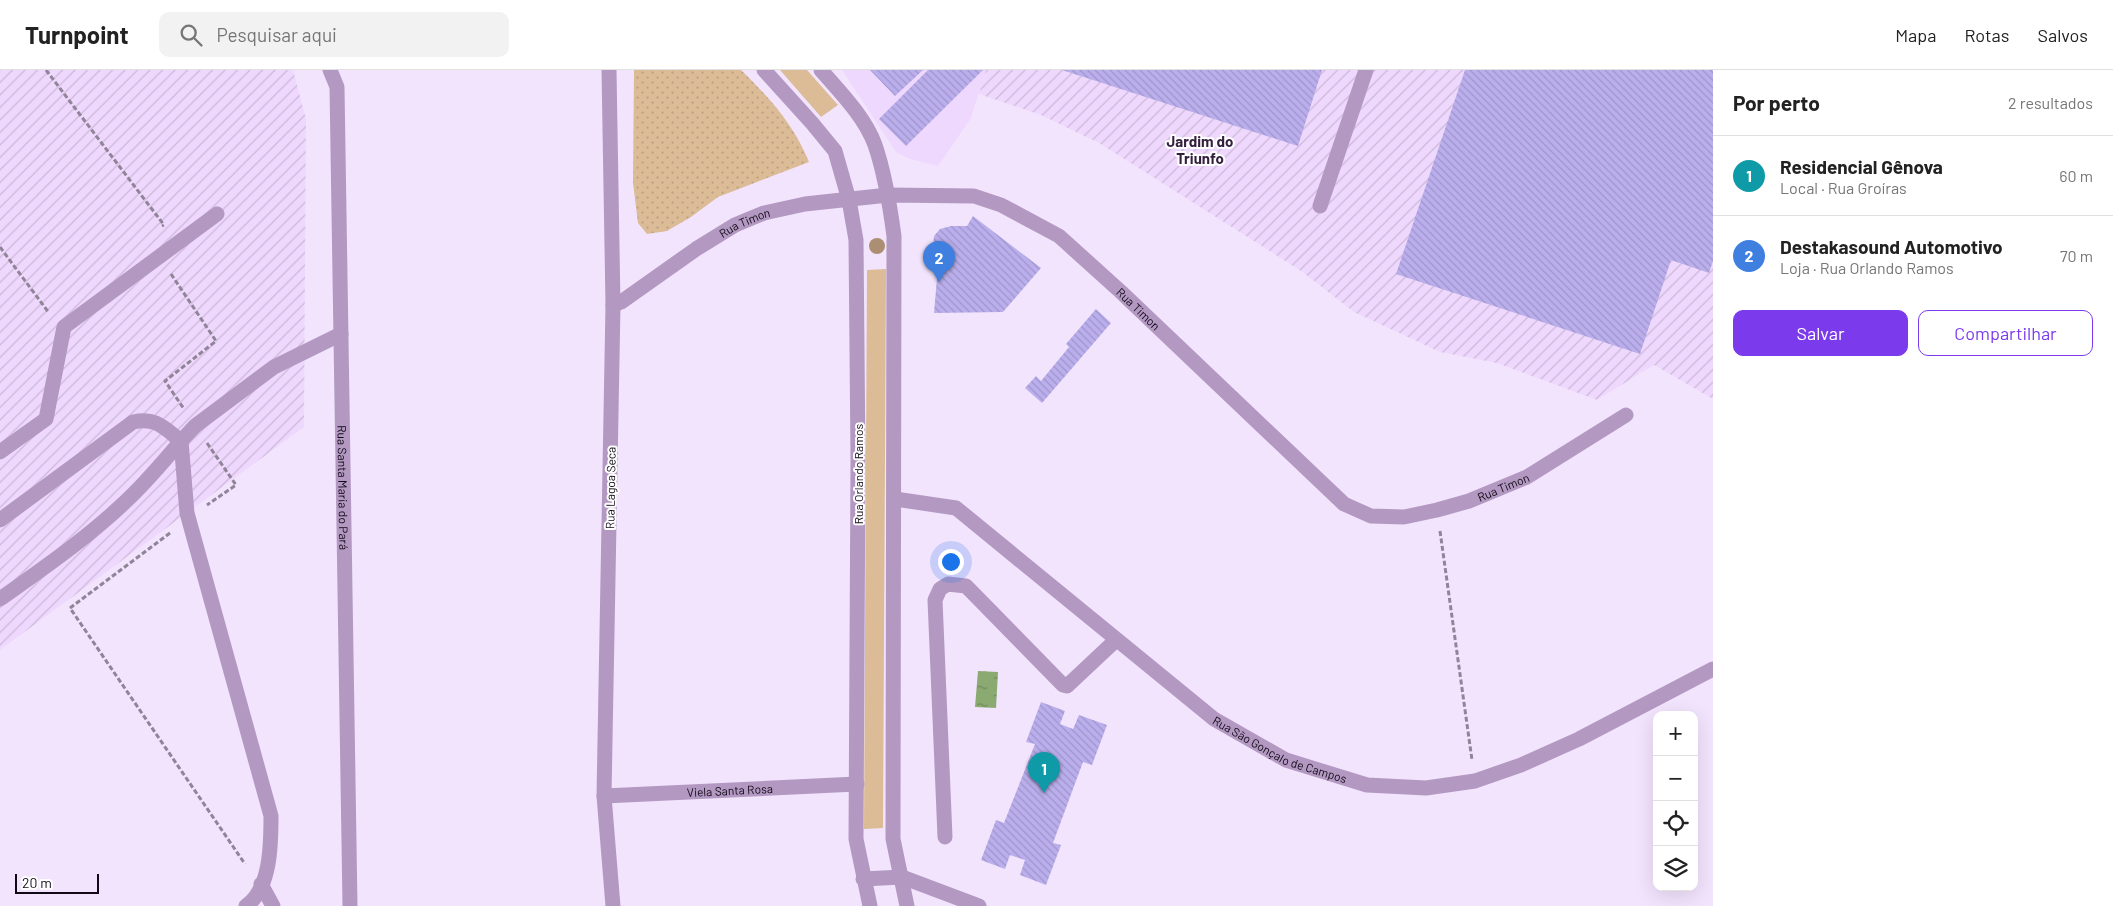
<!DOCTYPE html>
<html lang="pt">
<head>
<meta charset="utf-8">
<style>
  :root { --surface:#fff; --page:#f2f2f2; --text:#222; --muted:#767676; --line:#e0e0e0; --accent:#7c3aed }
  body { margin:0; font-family:Barlow,sans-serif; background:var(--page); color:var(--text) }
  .controls { position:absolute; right:15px; bottom:15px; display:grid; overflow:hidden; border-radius:10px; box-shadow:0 5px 20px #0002 }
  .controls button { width:45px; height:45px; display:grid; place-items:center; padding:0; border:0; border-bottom:1px solid var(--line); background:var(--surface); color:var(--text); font:25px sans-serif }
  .scale { position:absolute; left:15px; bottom:12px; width:84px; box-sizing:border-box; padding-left:5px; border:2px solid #120917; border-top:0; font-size:14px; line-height:18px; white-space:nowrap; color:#120917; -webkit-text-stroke:4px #fff; paint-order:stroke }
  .you { position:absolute; left:950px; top:491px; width:18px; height:18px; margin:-12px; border:4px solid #fff; border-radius:50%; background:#1a73e8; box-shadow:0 0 0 8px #1a73e833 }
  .badge { display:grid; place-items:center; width:32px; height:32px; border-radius:50%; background:var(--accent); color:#fff; font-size:16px; font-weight:700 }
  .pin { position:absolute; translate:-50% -41px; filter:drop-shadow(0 1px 2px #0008) }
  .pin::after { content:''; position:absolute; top:26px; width:18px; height:15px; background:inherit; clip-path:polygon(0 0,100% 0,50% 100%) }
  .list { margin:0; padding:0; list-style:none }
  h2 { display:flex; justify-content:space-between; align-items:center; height:65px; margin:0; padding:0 20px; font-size:21px }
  h2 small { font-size:16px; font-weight:400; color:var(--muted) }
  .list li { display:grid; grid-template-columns:32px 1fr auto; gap:15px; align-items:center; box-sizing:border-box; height:80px; padding:0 20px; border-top:1px solid var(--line) }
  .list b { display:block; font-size:19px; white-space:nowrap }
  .list p { margin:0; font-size:16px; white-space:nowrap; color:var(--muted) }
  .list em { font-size:16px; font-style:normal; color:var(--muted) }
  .actions { display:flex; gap:10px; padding:15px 20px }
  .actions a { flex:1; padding:11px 0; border:1px solid var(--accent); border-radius:10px; text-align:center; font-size:18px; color:var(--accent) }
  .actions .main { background:var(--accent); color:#fff }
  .icon { flex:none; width:28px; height:28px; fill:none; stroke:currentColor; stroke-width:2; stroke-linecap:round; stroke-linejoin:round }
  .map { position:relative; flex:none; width:1713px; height:836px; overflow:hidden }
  header { display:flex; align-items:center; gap:30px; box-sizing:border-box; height:70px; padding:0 25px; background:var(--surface); border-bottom:1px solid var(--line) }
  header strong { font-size:24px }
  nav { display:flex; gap:28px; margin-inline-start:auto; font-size:18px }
  .search { width:350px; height:45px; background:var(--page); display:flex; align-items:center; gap:12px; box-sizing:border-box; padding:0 18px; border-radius:10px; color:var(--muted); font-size:19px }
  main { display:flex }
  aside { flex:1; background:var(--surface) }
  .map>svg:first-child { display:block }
  .built { fill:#efd8fd }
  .industrial { fill:url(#industrial-furrows) }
  .grass { fill:#dbbc97 }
  .park { fill:url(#park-dots) }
  .water { fill:url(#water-ripples) }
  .building { fill:url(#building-back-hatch) }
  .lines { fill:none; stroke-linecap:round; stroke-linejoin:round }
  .path { stroke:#908498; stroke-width:3; stroke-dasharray:5 2.5; stroke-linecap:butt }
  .minor { stroke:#b399c2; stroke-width:15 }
  .tree { fill:#ac8f72 }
  .labels { text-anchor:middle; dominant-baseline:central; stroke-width:4; stroke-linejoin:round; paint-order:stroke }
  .street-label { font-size:12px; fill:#120917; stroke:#fff }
  .quarter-label { font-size:15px; font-weight:bold; fill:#341f3e; stroke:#fff }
</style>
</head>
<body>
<header>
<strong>Turnpoint</strong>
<div class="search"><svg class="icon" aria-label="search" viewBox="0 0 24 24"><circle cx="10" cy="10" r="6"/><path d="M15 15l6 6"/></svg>Pesquisar aqui</div>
<nav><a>Mapa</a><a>Rotas</a><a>Salvos</a></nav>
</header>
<main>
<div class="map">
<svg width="1713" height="836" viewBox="0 0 1713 836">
  <defs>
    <pattern id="industrial-furrows" width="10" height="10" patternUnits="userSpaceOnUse" patternTransform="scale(1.25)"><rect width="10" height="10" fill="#efd8fd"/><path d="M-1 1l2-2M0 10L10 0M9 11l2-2" fill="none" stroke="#ccb8d8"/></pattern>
    <pattern id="park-dots" width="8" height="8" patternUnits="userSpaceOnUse" patternTransform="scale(1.25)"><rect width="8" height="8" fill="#dbbc97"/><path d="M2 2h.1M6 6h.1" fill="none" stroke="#bba081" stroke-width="1.8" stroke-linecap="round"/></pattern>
    <pattern id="water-ripples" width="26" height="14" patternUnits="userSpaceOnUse" patternTransform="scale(1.25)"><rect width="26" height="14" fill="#8aaa72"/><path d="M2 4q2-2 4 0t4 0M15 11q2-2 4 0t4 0" fill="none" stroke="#6f895d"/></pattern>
    <pattern id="building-back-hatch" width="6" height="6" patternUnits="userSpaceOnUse" patternTransform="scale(1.25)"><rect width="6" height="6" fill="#baafec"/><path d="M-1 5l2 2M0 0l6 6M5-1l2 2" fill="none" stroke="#9f95ca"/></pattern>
  </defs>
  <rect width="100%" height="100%" fill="#f3e4fd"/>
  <path class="built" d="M842 0H986L971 48 938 96 910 89 896 82Z"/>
  <path class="industrial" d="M0 0H293L306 49 304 357 0 580Z
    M986 0H1713V329L1654 295 1597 330 1497 293 1440 282 1354 242 1301 201 1099 73 1041 45 979 24Z"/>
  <path class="grass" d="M780 0H807L838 35 821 47Z
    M886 199 883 758 864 759 867 200Z"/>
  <path class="park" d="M634 0H741C770 28 794 55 809 92L718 127 691 147 667 161 647 164 638 153 633 113Z"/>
  <path class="water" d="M978 601 998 602 996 638 975 637Z"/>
  <path class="building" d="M870 0H923L895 26Z
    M928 0H983L906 76 879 49Z
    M1062 0H1322L1298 76Z
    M1465 0H1713V191L1709 203 1671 190 1640 284 1396 204Z
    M973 146 1041 198 1003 242 934 243 938 196 933 177 934 166 940 159 951 156H967Z
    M1096 239 1111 253 1042 333 1025 318 1036 306 1041 311 1069 277 1066 274Z
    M1041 632 1065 641 1060 654 1073 659 1079 645 1107 655 1092 695 1083 692 1053 773 1061 775 1046 815 1020 805 1025 790 1010 785 1005 799 981 790 996 750 1004 753 1035 674 1026 672Z"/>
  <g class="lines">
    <path class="path" d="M46 0 164 155 162 156
      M0 177 49 243
      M171 204 216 271 165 311 184 339
      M207 373 236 415 207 435
      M1440 461 1472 690
      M170 463 70 538 245 794"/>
    <g class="minor">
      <path id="s1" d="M330 0 337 17 350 836"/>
      <path d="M609 0 613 235 604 726 613 836"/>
      <path d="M764 0 812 53 835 81 849 130 856 170 858 390 856 769 870 836"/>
      <path d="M821 0C840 22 865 47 875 75 885 104 890 136 894 166L893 769 907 836"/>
      <path d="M1320 136 1366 0"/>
      <path id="s2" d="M613 235 621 232 696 179 735 155 764 143 805 134 888 125 974 126 1001 135 1059 166 1121 222 1344 434 1371 446 1404 447 1437 440 1469 431 1527 407 1626 345"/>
      <path d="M0 382 46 349 64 257 217 144"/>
      <path id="s3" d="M895 429 956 438 1214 649 1286 690 1367 715 1426 718 1475 711 1521 695 1579 669 1713 599"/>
      <path d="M0 450 133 352C156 347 163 357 181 371 163 392 145 414 124 433 86 469 42 499 0 529"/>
      <path id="s4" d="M604 726 857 714"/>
      <path d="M945 767 935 530 940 519 948 514 966 516 1063 615 1067 616 1116 570"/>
      <path d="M863 809 902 807 979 836"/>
      <path d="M261 814 273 836"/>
      <path d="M246 836C271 819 271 773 271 746L187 443 181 371 195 356 274 297 341 264"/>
    </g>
  </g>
  <circle class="tree" cx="877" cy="176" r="8"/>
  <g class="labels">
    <g class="street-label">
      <text stroke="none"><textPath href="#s2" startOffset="156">Rua Timon</textPath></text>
      <text stroke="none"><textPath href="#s2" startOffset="591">Rua Timon</textPath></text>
      <text transform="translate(858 404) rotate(-90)">Rua Orlando Ramos</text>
      <text stroke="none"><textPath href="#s2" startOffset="1041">Rua Timon</textPath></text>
      <text stroke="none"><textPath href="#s1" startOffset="419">Rua Santa Maria do Pará</textPath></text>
      <text transform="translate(610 418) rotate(-89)">Rua Lagoa Seca</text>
      <text stroke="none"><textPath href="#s3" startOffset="468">Rua São Gonçalo de Campos</textPath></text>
      <text stroke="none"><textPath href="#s4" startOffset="126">Viela Santa Rosa</textPath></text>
    </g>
    <g class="quarter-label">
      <text x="1200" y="71">Jardim do<tspan x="1200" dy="17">Triunfo</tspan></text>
    </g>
  </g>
</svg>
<div class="controls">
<button>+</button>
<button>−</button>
<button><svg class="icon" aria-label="locate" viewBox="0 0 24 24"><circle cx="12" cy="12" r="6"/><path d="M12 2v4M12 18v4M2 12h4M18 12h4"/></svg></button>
<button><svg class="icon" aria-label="layers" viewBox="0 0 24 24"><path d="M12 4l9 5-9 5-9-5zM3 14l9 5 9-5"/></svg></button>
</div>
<div class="scale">20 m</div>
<div class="you"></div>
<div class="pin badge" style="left:1044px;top:723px;background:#0f9aa8">1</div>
<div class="pin badge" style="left:939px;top:212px;background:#3f7fe0">2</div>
</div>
<aside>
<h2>Por perto<small>2 resultados</small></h2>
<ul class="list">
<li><span class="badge" style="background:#0f9aa8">1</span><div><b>Residencial Gênova</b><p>Local · Rua Groíras</p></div><em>60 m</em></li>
<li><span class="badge" style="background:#3f7fe0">2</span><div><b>Destakasound Automotivo</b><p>Loja · Rua Orlando Ramos</p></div><em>70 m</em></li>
</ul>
<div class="actions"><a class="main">Salvar</a><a>Compartilhar</a></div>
</aside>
</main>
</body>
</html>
